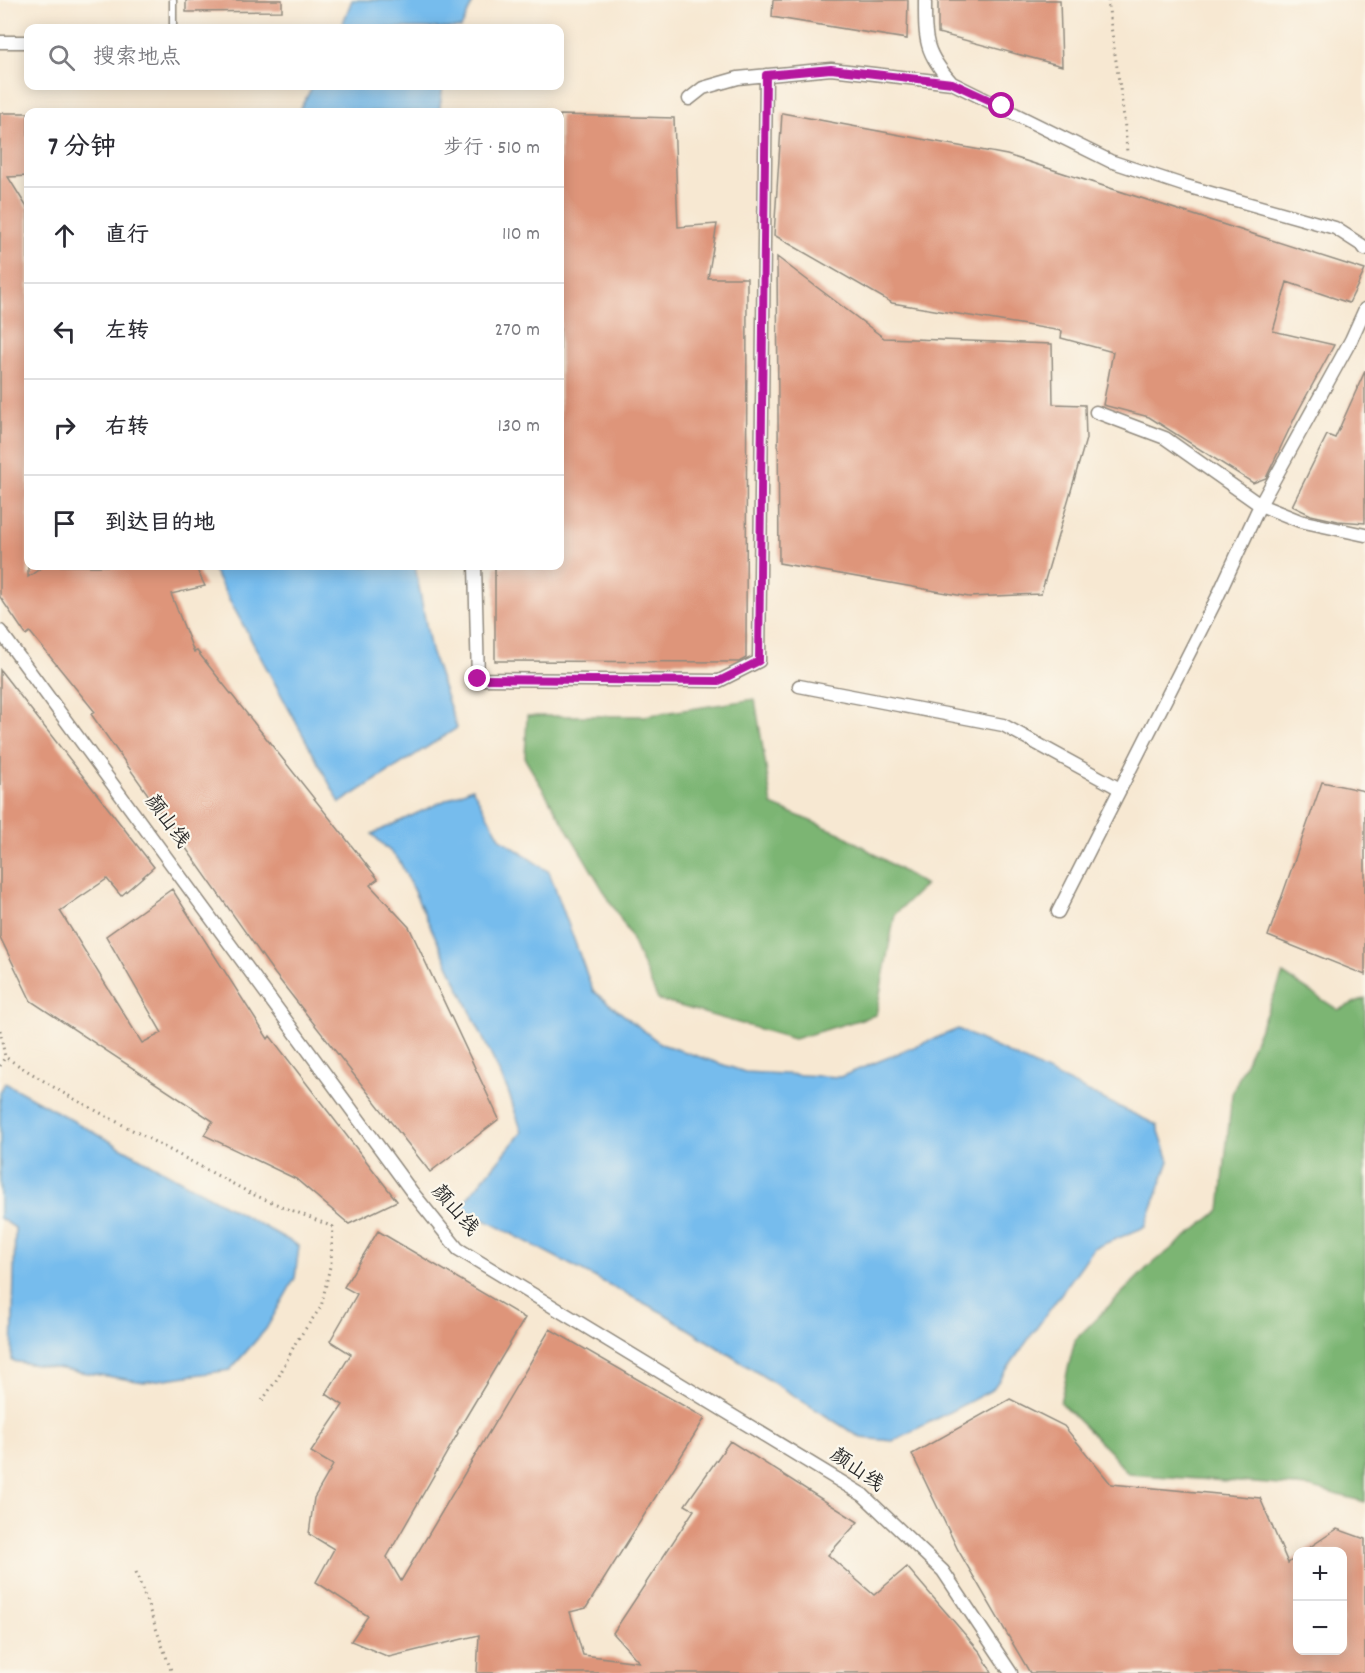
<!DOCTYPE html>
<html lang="zh">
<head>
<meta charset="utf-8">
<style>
  :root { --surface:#fff; --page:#f2f2f3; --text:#2b2b33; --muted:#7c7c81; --line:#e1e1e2 }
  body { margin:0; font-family:Dekko,"LXGW WenKai TC",sans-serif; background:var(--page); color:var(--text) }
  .controls { position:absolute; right:18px; bottom:18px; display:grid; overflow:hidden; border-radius:12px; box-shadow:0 3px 15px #0003 }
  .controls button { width:54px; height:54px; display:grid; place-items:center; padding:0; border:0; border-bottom:2px solid var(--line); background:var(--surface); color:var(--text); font:30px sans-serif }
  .stop { position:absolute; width:18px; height:18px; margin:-14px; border:4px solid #b5179e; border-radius:50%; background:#fff }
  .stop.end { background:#b5179e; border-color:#fff; box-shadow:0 2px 6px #0008 }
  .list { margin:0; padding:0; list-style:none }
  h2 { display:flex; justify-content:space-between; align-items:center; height:78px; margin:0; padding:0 24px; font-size:26px }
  h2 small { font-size:20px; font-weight:400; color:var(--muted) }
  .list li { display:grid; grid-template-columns:39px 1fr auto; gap:18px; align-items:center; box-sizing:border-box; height:96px; padding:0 24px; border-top:2px solid var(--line) }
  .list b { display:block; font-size:22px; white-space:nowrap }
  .list em { font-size:20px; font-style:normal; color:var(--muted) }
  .icon { flex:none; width:33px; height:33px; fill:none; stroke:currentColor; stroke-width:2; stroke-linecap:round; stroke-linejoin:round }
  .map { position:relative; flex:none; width:1365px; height:1673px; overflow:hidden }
  .search { position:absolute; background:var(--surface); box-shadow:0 3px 15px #0003; left:24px; top:24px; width:540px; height:66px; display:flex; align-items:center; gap:15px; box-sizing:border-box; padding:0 21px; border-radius:12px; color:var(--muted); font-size:22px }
  .panel { position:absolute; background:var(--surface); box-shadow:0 3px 15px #0003; left:24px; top:108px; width:540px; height:462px; border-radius:12px }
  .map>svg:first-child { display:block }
  .forest { fill:#7bb573; stroke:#53704f; stroke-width:1.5 }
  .water { fill:#76bced; stroke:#50748c; stroke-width:1.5 }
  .building { fill:#de957a }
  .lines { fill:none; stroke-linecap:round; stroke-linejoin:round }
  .lane-casing { stroke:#918a7e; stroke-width:9 }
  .street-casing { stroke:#918a7e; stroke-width:15 }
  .path { stroke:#918a7e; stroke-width:3; stroke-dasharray:1.5 4.5; stroke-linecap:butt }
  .lane { stroke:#fff; stroke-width:6 }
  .street { stroke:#fff; stroke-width:12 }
  .route { stroke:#b5179e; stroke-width:8 }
  .labels { text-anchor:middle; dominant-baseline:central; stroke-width:4.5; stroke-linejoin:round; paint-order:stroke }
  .street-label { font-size:20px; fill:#2b2b2b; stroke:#fbf7ec }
</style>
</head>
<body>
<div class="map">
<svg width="1365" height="1673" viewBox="0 0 1365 1673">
  <rect width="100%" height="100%" fill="#fbf7ec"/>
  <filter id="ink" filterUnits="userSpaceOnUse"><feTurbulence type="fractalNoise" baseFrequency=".0167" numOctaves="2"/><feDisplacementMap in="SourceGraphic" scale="12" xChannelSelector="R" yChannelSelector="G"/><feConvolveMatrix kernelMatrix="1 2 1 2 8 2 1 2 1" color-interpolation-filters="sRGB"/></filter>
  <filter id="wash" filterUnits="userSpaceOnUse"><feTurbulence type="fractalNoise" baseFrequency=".008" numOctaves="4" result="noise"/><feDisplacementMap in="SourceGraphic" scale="24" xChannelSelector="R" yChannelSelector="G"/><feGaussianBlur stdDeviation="1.35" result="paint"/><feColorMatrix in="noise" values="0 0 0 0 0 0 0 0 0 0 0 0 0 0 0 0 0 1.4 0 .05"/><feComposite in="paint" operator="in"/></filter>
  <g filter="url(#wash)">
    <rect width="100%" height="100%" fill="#f7e8d2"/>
    <path class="forest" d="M755 699 772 805 842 834 925 885 895 914 876 1015 794 1039 658 1000 629 933 525 759 527 716H644Z
      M1283 974 1338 1010 1365 998V1502L1309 1487 1128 1474 1111 1453 1060 1402 1075 1340 1147 1268 1220 1210 1232 1094Z"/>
    <path class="water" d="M352 0H474L461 28H341Z
      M313 86H443L439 112H298Z
      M211 566H415L431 651 457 728 340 803Z
      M472 788 501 839 549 872 593 991 661 1044 745 1072 840 1077 958 1029 1157 1125 1169 1161 1145 1227 1094 1248 992 1390 893 1441 861 1438 663 1313 460 1207 522 1132 508 1091 399 860 372 834Z
      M5 1083 299 1246 295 1278 266 1329 230 1370 144 1382 12 1361 15 1228 0 1218V1092Z"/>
    <g id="blocks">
      <path class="building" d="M186 0H282V11L186 12Z
        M773 0H908L907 39 772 17Z
        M938 0H1060L1062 66 938 33Z
        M0 113H28V176L8 177 28 209V577L44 566H195L205 586 171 594 194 652 197 651 378 879 370 885 409 927 499 1119 430 1172 275 974 91 714 95 712 30 632 26 635 0 597Z
        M782 113 1007 155 1365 270 1349 303 1287 282 1273 331 1334 345 1296 415 1266 478 1253 483 1149 417 1103 405 1113 352 1061 338 1062 331 892 303 774 235Z
        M560 115 674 118 678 227 717 224 708 278H747L746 658 739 662 495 661V566H560Z
        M777 257 884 338 1052 344 1053 404 1085 405 1086 439 1041 594 969 597 779 563Z
        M1365 371V523L1338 521 1311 515 1292 506 1327 435 1335 438Z
        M0 670 154 867 121 896 107 879 60 911 142 1043 162 1033 106 936 172 889 268 1039 270 1036 397 1201 349 1224 296 1179 204 1135 213 1121 31 1001 0 937Z
        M1322 782 1365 791V975L1268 936Z
        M378 1231 525 1318 457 1432 458 1433 387 1557 401 1581 550 1329 705 1418 586 1608 570 1612 583 1655 639 1662 613 1633 694 1510 685 1505 730 1441 858 1522 828 1555 874 1595 907 1567 981 1653 992 1673H477L479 1635 389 1657 351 1641 368 1616 316 1582 334 1549 309 1534 314 1498 333 1465 311 1452 343 1405 326 1394 351 1354 330 1341 357 1294 344 1287Z
        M1010 1399 1064 1426 1111 1484 1260 1498 1288 1563 1298 1556V1650H1342V1551H1304L1337 1529 1365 1539V1673H1030L958 1550 912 1454Z"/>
    </g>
  </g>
  <g filter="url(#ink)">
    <use href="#blocks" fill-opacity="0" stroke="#918a7e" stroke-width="1.5"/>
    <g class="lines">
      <g class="lane-casing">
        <path id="lane" d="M173 0V28"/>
      </g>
      <g class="street-casing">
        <path id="street" d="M925 0C925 39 924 52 952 83
          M0 42H28
          M689 99 703 88 738 78 831 69 952 83 1110 161 1186 186 1335 228 1363 246 1365 249
          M1096 412 1165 438 1260 505 1300 521 1365 535
          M475 566 478 679 719 681 759 661 766 75
          M0 631 412 1192 458 1249 863 1495 943 1571 1011 1673
          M799 686 1003 725 1120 789
          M1058 912 1216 600 1260 505 1351 340 1365 309"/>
      </g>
      <path class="path" d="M1108 0C1113 51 1124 101 1127 153
        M0 1030 5 1057 65 1094 252 1194 333 1227 331 1262 321 1307 296 1342 279 1376 262 1401
        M0 1066 5 1057
        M136 1572 172 1673"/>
      <use href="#lane" class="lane"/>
      <use href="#street" class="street"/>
    </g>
  </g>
  <g class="lines" filter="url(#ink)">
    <path class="route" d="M478 679 719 681 759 661 766 75 831 69 952 83 1002 106"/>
  </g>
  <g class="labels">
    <g class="street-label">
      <text transform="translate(166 822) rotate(54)">颜山线</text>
      <text transform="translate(454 1211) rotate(49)">颜山线</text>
      <text transform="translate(856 1471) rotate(35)">颜山线</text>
    </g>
  </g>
</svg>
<div class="controls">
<button>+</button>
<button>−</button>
</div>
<div class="stop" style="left:1002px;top:106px"></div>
<div class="stop end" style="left:478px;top:679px"></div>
<div class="search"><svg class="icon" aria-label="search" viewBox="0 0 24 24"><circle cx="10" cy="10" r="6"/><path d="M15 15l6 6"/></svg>搜索地点</div>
<section class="panel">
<h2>7 分钟<small>步行 · 510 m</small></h2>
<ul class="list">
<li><svg class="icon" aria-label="ahead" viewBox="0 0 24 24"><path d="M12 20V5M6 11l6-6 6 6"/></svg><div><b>直行</b></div><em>110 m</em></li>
<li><svg class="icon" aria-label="left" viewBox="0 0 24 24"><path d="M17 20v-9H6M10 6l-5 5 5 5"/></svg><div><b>左转</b></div><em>270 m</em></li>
<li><svg class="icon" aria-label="right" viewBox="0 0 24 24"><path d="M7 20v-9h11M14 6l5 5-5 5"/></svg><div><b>右转</b></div><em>130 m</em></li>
<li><svg class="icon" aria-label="arrive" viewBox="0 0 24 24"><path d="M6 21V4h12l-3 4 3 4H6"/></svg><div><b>到达目的地</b></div></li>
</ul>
</section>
</div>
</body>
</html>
